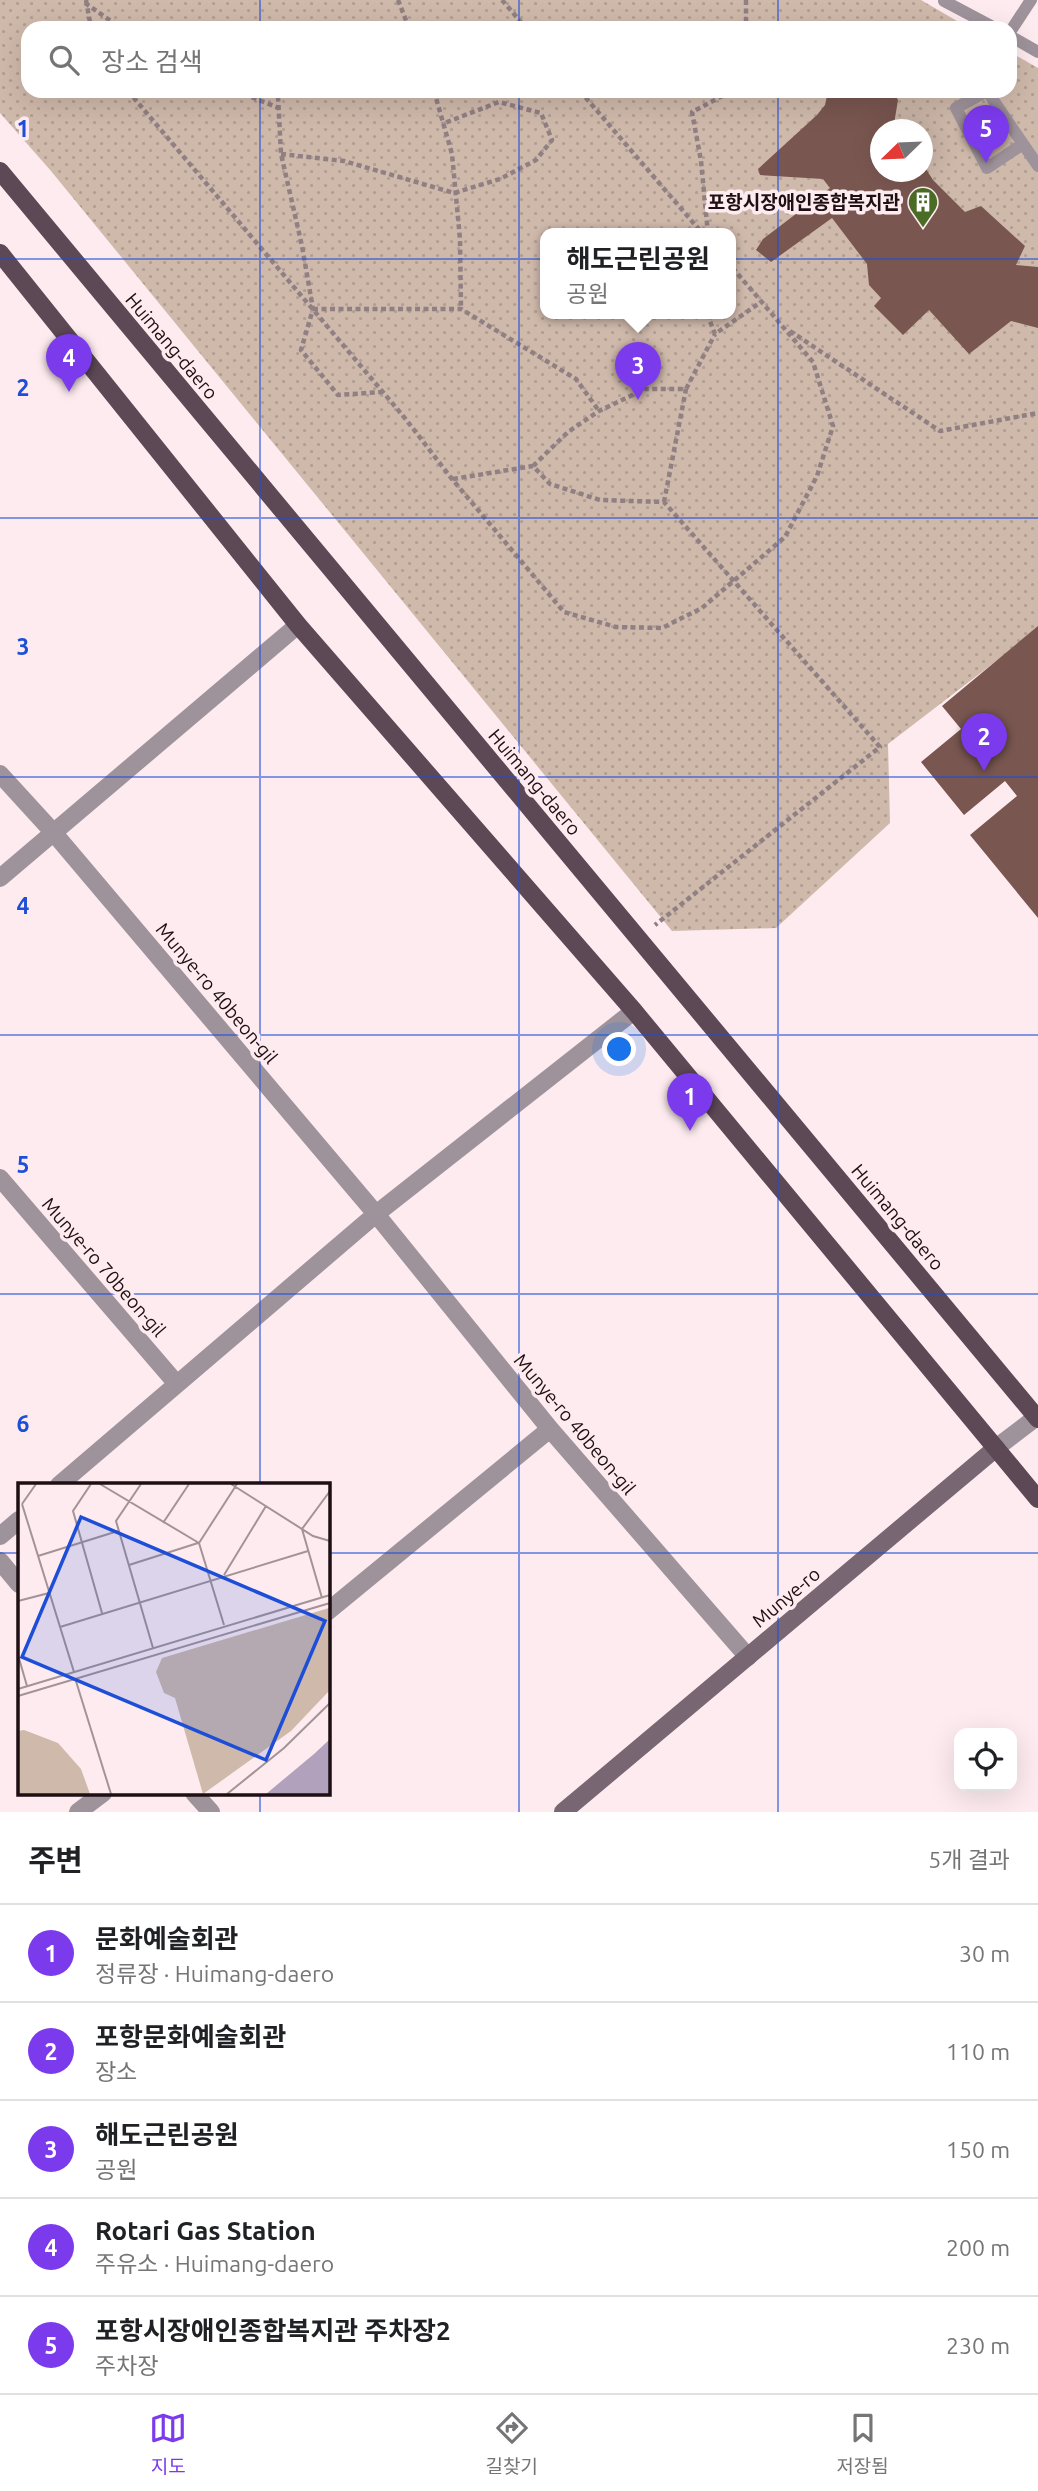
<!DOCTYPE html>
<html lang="ko">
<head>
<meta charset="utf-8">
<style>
  :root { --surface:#fff; --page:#f6f6f6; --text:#202124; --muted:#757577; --line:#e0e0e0; --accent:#7c3aed }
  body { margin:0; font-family:Ubuntu,"Noto Sans KR",sans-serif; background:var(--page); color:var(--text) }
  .controls { position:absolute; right:21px; bottom:21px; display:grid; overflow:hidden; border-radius:14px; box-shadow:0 7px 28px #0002 }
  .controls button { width:63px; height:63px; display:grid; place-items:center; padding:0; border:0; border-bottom:2px solid var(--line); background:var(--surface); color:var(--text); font:35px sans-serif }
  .compass { position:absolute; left:870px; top:119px; width:63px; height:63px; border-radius:50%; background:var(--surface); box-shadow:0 7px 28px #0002; rotate:247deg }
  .you { position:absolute; left:620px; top:1050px; width:24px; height:24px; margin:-18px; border:5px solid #fff; border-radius:50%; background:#1a73e8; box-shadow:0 0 0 10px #1a73e833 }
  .badge { display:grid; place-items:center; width:46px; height:46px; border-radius:50%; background:var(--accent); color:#fff; font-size:23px; font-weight:700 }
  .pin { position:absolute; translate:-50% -58px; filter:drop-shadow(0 2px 4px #0008) }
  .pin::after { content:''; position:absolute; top:37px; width:24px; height:21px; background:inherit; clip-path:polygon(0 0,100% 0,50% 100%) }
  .popup { position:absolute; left:540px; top:228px; width:196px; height:91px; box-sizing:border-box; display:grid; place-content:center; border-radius:14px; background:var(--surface); filter:drop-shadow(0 2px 5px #0005); font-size:23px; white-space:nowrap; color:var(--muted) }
  .popup b { font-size:26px; color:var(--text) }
  .popup::after { content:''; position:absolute; left:50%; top:100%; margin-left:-14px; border:14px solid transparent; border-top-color:var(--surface) }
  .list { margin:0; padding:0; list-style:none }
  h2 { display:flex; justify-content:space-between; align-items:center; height:91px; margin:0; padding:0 28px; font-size:30px }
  h2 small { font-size:23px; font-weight:400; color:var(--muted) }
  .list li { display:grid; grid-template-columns:46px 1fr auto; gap:21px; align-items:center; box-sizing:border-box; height:98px; padding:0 28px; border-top:2px solid var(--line) }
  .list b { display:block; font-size:26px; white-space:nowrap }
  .list p { margin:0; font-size:23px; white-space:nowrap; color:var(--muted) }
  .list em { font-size:23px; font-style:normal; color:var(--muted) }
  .icon { flex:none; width:38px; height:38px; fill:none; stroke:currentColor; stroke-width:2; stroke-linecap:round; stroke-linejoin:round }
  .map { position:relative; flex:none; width:1038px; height:1812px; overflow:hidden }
  .search { position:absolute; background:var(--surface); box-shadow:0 7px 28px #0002; left:21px; right:21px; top:21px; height:77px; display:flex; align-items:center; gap:18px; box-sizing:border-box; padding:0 24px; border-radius:21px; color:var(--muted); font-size:26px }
  .sheet { height:581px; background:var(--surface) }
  nav { display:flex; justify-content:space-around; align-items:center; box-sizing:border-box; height:98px; border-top:2px solid var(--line); background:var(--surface); font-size:19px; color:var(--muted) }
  nav a { display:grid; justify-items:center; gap:4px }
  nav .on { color:var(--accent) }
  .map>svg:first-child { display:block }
  .park { fill:url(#park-dots); fill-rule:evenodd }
  .building { fill:#795650 }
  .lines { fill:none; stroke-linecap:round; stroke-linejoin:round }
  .path { stroke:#907f83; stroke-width:4.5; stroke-dasharray:5 3.5; stroke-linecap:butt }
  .lane { stroke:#9f939b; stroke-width:12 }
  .street { stroke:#9f939b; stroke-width:18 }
  .secondary { stroke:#786773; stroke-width:18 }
  .primary { stroke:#5d4856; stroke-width:18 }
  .grid { fill:none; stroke:#1d4ed8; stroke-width:2; stroke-opacity:0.55 }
  .labels { text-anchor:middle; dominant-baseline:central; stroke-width:7; stroke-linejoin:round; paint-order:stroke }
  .poi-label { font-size:19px; font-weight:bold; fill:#1d0f13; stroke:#fdebef; text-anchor:end }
  .street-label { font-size:19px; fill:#1d0f13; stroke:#fdebef }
  .inset-road { fill:none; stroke:#a39397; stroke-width:2 }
  .view { fill:#1d4ed8; fill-opacity:0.15; stroke:#1d4ed8; stroke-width:3.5 }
  .inset-edge { fill:none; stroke:#1d0f13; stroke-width:3.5 }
  .grid-label { font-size:23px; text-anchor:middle; font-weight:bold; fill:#1d4ed8; stroke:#fdebef; stroke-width:7; stroke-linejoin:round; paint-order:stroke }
</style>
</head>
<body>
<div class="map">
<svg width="1038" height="1812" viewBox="0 0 1038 1812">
  <defs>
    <pattern id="park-dots" width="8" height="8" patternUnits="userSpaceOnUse" patternTransform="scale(1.75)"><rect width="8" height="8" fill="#cfb9ab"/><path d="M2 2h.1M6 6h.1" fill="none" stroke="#b19e92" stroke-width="1.8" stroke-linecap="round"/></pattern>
  </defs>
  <rect width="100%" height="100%" fill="#fdebef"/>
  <path class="park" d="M0 0H921L969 28H28V91H1010V52L1038 68V629L888 744 890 823 776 928 672 931 51 171 0 113ZM880 130H922V172H880ZM545 234H731V314H545Z"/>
  <path class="building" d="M828 91H893L898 100 893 130H880V172H922V163L933 180 965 212 981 206 1025 246 1016 265 1038 267V328L1011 321 969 354 929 310 903 335 874 306 881 298 869 285 867 264 832 218 771 262 756 250 763 239 830 188 823 179 760 175 758 169 817 115 825 105Z
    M1038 626V918L970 835 1017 796 1005 781 964 815 921 762 961 729 942 706Z"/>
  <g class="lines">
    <path class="path" d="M86 0 91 28
      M398 0 409 28
      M502 0 526 28
      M746 0V28
      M85 3 121 28
      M128 91 404 417 452 479 564 612 616 627 662 628 702 608 785 537 817 476 833 426 813 362 731 266
      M236 91 279 108
      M284 91 278 96 281 154 302 246 313 309 301 350 338 395 382 392
      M434 91 452 154 460 239 461 309
      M580 91 703 234
      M281 154 344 161 454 193 500 179 536 160 552 140 541 113 499 102 442 124
      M708 234 701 161 692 112 732 91
      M313 309H461L576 379 599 411
      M707 314 715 334 761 302
      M790 331 940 431 1038 413
      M533 466 568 432 599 411 645 389H686L715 334
      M453 479 533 466 550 484 600 500 664 502 880 747 655 925
      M664 502 686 389"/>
    <path class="lane" d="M944 1 995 28
      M1010 32 1031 0
      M1010 36 1038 52
      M987 91 956 108 987 168 1023 144
      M987 91 1038 166"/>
    <path class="street" d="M0 774 53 832 376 1214 550 1429 748 1657
      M0 878 298 625
      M0 1178 176 1383
      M996 1448 1038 1416
      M59 1485 376 1214 634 1011
      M0 1536 19 1520
      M0 1561 19 1584
      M327 1612 550 1429
      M194 1793 211 1812
      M78 1812 103 1793"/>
    <path class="secondary" d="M563 1812 996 1448"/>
    <path class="primary" d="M0 171 1038 1419
      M0 253 298 625 634 1011 1038 1499"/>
  </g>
  <path class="grid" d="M260 0V28M519 0V28M778 0V28M260 91V1485M519 91V1812M778 91V1812M0 259H1038M0 518H1038M0 777H1038M0 1035H1038M0 1294H1038M0 1553H19M327 1553H1038M260 1793V1812"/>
  <defs>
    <g id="building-pin" transform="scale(1.575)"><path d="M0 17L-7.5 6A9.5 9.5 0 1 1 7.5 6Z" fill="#4a6d25" stroke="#fdebef"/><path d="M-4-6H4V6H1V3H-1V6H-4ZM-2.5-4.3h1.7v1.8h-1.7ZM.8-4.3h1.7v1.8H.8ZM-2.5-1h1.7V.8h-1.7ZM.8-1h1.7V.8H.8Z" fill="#fff"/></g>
  </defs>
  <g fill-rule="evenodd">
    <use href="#building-pin" x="923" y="202"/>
  </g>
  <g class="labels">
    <g class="poi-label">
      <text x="900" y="202">포항시장애인종합복지관</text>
    </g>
    <g class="street-label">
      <text transform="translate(172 346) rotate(50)">Huimang-daero</text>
      <text transform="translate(535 782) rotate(50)">Huimang-daero</text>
      <text transform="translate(217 993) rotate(50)">Munye-ro 40beon-gil</text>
      <text transform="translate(898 1217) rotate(50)">Huimang-daero</text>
      <text transform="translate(104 1267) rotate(49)">Munye-ro 70beon-gil</text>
      <text transform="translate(575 1424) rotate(50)">Munye-ro 40beon-gil</text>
      <text transform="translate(786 1597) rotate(-40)">Munye-ro</text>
    </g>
  </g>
  <g transform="translate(18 1483)">
    <rect width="312" height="312" fill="#fdebef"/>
    <path d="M6 247 40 260 63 286 72 311H0V248Z" fill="#cfb9ab"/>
    <path d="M311 125V208L273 248 185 311 157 215 146 210 138 189 144 175Z" fill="#cfb9ab"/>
    <path d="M311 257V311H248L296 271Z" fill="#b1a1bc"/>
    <path class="inset-road" d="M73 1 55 28 84 130M82 1 181 60M123 1 98 38 135 165M213 1 295 53 312 58M4 21 56 189M4 21 18 1M145 40 171 1M181 60 206 142M181 60 219 1M20 73 100 48M111 82 180 60M206 92 248 23M304 115 284 46 312 8M0 118 31 110M42 144 290 68M0 172 9 203M57 195 93 311M0 206 312 112M0 213 312 120M209 311 266 265 312 220"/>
    <path class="view" d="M63 34 307 138 248 277 4 174Z"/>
    <rect width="312" height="312" class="inset-edge"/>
  </g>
  <g class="grid-label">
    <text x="23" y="137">1</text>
    <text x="23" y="396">2</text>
    <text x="23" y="655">3</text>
    <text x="23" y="914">4</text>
    <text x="23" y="1173">5</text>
    <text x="23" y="1432">6</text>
  </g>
</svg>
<div class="controls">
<button><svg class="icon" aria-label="locate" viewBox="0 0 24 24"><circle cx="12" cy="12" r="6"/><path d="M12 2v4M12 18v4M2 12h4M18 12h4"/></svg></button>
</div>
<svg class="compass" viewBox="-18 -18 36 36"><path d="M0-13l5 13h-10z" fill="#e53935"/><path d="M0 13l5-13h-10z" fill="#757577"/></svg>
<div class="you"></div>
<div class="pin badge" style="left:690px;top:1131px">1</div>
<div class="pin badge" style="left:984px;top:771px">2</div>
<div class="pin badge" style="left:638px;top:400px">3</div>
<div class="popup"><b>해도근린공원</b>공원</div>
<div class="pin badge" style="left:69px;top:392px">4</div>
<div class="pin badge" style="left:986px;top:163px">5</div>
<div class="search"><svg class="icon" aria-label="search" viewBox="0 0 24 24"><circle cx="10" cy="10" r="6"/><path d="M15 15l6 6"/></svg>장소 검색</div>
</div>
<section class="sheet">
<h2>주변<small>5개 결과</small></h2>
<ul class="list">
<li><span class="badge">1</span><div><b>문화예술회관</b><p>정류장 · Huimang-daero</p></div><em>30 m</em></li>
<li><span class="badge">2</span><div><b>포항문화예술회관</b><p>장소</p></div><em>110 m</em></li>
<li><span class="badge">3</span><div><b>해도근린공원</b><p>공원</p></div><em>150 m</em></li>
<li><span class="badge">4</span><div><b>Rotari Gas Station</b><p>주유소 · Huimang-daero</p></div><em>200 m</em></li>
<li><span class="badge">5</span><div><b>포항시장애인종합복지관 주차장2</b><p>주차장</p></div><em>230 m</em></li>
</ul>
</section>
<nav>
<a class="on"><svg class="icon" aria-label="map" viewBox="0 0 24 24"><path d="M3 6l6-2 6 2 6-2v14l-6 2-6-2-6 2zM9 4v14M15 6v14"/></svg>지도</a>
<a><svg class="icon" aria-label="directions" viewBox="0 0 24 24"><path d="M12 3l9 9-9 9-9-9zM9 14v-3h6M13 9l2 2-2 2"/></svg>길찾기</a>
<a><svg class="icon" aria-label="saved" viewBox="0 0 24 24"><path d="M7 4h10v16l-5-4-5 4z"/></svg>저장됨</a>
</nav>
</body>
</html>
